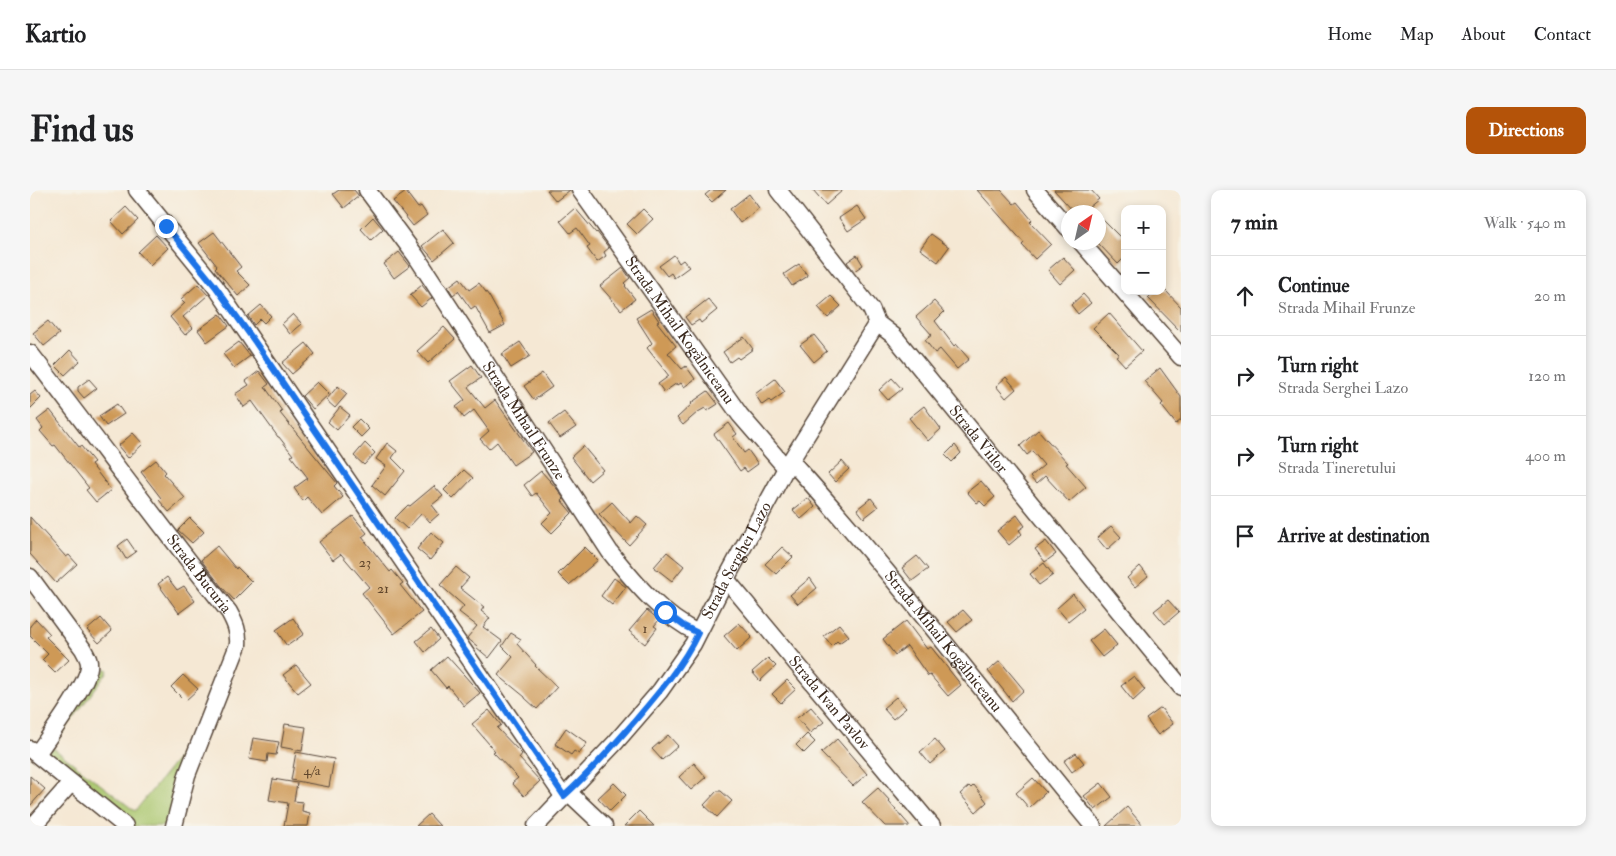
<!DOCTYPE html>
<html lang="en">
<head>
<meta charset="utf-8">
<style>
  :root { --surface:#fff; --page:#f6f6f6; --text:#202124; --muted:#757577; --line:#e0e0e0; --accent:#b45309 }
  body { margin:0; font-family:"IM FELL Double Pica",serif; background:var(--page); color:var(--text) }
  .controls { position:absolute; right:15px; top:15px; display:grid; overflow:hidden; border-radius:10px; box-shadow:0 2px 8px #0003 }
  .controls button { width:45px; height:45px; display:grid; place-items:center; padding:0; border:0; border-bottom:1px solid var(--line); background:var(--surface); color:var(--text); font:25px sans-serif }
  .compass { position:absolute; left:1031px; top:15px; width:45px; height:45px; border-radius:50%; background:var(--surface); box-shadow:0 2px 8px #0003; rotate:34deg }
  .stop { position:absolute; width:15px; height:15px; margin:-11px; border:4px solid #1a73e8; border-radius:50%; background:#fff }
  .stop.end { background:#1a73e8; border-color:#fff; box-shadow:0 1px 5px #0008 }
  .list { margin:0; padding:0; list-style:none }
  h2 { display:flex; justify-content:space-between; align-items:center; height:65px; margin:0; padding:0 20px; font-size:21px }
  h2 small { font-size:16px; font-weight:400; color:var(--muted) }
  .list li { display:grid; grid-template-columns:32px 1fr auto; gap:15px; align-items:center; box-sizing:border-box; height:80px; padding:0 20px; border-top:1px solid var(--line) }
  .list b { display:block; font-size:19px; white-space:nowrap }
  .list p { margin:0; font-size:16px; white-space:nowrap; color:var(--muted) }
  .list em { font-size:16px; font-style:normal; color:var(--muted) }
  .icon { flex:none; width:28px; height:28px; fill:none; stroke:currentColor; stroke-width:2; stroke-linecap:round; stroke-linejoin:round }
  .map { position:relative; flex:none; width:1151px; height:636px; overflow:hidden; border-radius:10px }
  header { display:flex; align-items:center; gap:30px; box-sizing:border-box; height:70px; padding:0 25px; background:var(--surface); border-bottom:1px solid var(--line) }
  header strong { font-size:24px }
  nav { display:flex; gap:28px; margin-inline-start:auto; font-size:18px }
  .intro { display:flex; align-items:center; justify-content:space-between; box-sizing:border-box; height:120px; padding:0 30px }
  h1 { margin:0; font-size:35px }
  .button { padding:12px 22px; border-radius:10px; background:var(--accent); color:#fff; font-size:18px; font-weight:700 }
  main { display:flex; gap:30px; padding:0 30px }
  aside { flex:1; background:var(--surface); border-radius:10px; box-shadow:0 2px 8px #0003 }
  .map>svg:first-child { display:block }
  .green { fill:#a9c66d; stroke:#727846 }
  .building { fill:#ce9956 }
  .lines { fill:none; stroke-linecap:round; stroke-linejoin:round }
  .minor-casing { stroke:#574639; stroke-width:19 }
  .minor { stroke:#fff; stroke-width:16 }
  .route { stroke:#1a73e8; stroke-width:6 }
  .labels { text-anchor:middle; dominant-baseline:central; stroke-width:4.5; stroke-linejoin:round; paint-order:stroke }
  .number-label { font-size:14px; fill:#60462c }
  .street-label { font-size:16px; fill:#3b2a1e; stroke:#f7f3e8 }
</style>
</head>
<body>
<header>
<strong>Kartio</strong>
<nav><a>Home</a><a>Map</a><a>About</a><a>Contact</a></nav>
</header>
<div class="intro"><h1>Find us</h1><a class="button">Directions</a></div>
<main>
<div class="map">
<svg width="1151" height="636" viewBox="0 0 1151 636">
  <rect width="100%" height="100%" fill="#f7f3e8"/>
  <filter id="ink" filterUnits="userSpaceOnUse"><feTurbulence type="fractalNoise" baseFrequency=".02" numOctaves="2"/><feDisplacementMap in="SourceGraphic" scale="10" xChannelSelector="R" yChannelSelector="G"/><feConvolveMatrix kernelMatrix="1 2 1 2 8 2 1 2 1" color-interpolation-filters="sRGB"/></filter>
  <filter id="wash" filterUnits="userSpaceOnUse"><feTurbulence type="fractalNoise" baseFrequency=".0096" numOctaves="4" result="noise"/><feDisplacementMap in="SourceGraphic" scale="20" xChannelSelector="R" yChannelSelector="G"/><feGaussianBlur stdDeviation="1.12" result="paint"/><feColorMatrix in="noise" values="0 0 0 0 0 0 0 0 0 0 0 0 0 0 0 0 0 1.4 0 .05"/><feComposite in="paint" operator="in"/></filter>
  <g filter="url(#wash)">
    <rect width="100%" height="100%" fill="#f5e8d4"/>
    <path class="green" d="M76 478 78 481 73 488 22 557 105 621 144 573 166 542 168 544 135 636H103L17 568V560L19 553Z"/>
    <g id="blocks">
      <path class="building" d="M309 0H324L329 6 314 18 303 4Z
        M517 0H540L526 11Z
        M681 0H696L682 12 675 5Z
        M783 0H813L796 15Z
        M947 0H971L984 14 987 12 1002 30 1000 32 1021 54 1005 69 992 55 994 53Z
        M1024 0H1061L1069 9 1053 22H1044Z
        M376 2 388 18 391 16 397 25 383 36 363 11Z
        M719 4 729 18 710 33 700 19Z
        M827 16 836 29 818 41 809 28Z
        M96 17 108 30 93 44 81 31Z
        M545 18 566 43 567 42 579 58 574 62 576 66 567 72 557 58 560 56 547 38 540 43 530 31Z
        M613 19 623 29 607 44 597 34Z
        M1068 25 1090 47 1095 42V67L1088 74 1068 53Z
        M343 27 353 39 341 50 331 39Z
        M413 39 424 53 404 70 392 56Z
        M184 42 211 77 206 81 220 95 208 106 185 78 187 76 169 53Z
        M901 44 919 57 908 72 890 59Z
        M126 45 138 58 120 75 108 62Z
        M369 62 380 76 364 88 354 74Z
        M644 65 649 73 653 70 659 77 644 88 641 83 637 86 629 76Z
        M827 65 833 75 824 81 817 72Z
        M1033 67 1045 80 1030 94 1018 80Z
        M769 74 778 86 762 96 754 84Z
        M593 78 600 88 594 93 596 95 595 96 605 109 591 120 570 96Z
        M430 88 439 100 449 93 459 106 475 135 460 143 445 116 441 119 428 101 423 105 418 97Z
        M168 94 178 105 153 127 163 138 155 145 140 127 155 113 151 109Z
        M392 95 402 108 391 117 380 105Z
        M1125 101H1136L1151 117V142L1118 108Z
        M1053 104 1061 113 1048 124 1041 115Z
        M801 106 811 116 798 128 788 117Z
        M678 109 687 120 671 133 669 130 661 135 655 127Z
        M904 111 914 122 905 131 924 156 926 154 939 169 927 179 910 159 905 163 895 150 902 145 886 127Z
        M231 115 241 126 234 133 230 129 224 135 218 126Z
        M621 119 629 131 627 132 646 156 638 163 652 179 656 176 665 189 654 197 651 193 648 195 647 193 634 202 628 194 639 186 617 158 622 153 606 128Z
        M1079 123 1112 161 1095 176 1086 166 1089 164 1063 138Z
        M190 124 199 136 177 152 168 140Z
        M263 124 272 134 260 144 252 134Z
        M18 131 29 144 14 156 3 143Z
        M414 137 425 149 398 173 387 161Z
        M784 145 797 161 784 172 770 155Z
        M714 147 723 159 709 169 707 167 700 172 693 162Z
        M209 152 220 166 204 178 193 164Z
        M490 152 500 166 481 178 472 164Z
        M276 153 285 164 262 184 252 173Z
        M40 160 50 171 35 185 25 175Z
        M442 175 451 188 438 197 455 218 465 210 502 262 483 275 467 252 459 259 450 249 459 241 444 220 434 228 426 217 435 210 420 191Z
        M1130 178 1151 207V230L1146 234 1131 215 1133 213 1114 191Z
        M229 181 239 194 235 197 252 221 250 223 307 293 304 296 313 307 292 325 277 307 273 311 264 298 278 288 261 266 263 265 249 247H248L222 211 214 217 205 204 219 195 216 191Z
        M512 183 522 197 504 210 494 196Z
        M976 187 986 199 976 208 966 196Z
        M862 188 872 199 858 210 849 200Z
        M59 189 67 198 54 208 48 201V197Z
        M745 189 755 202 741 212 739 210 732 215 725 204Z
        M287 192 299 204 283 219 272 206Z
        M308 196 317 204 305 218 296 210Z
        M5 201 11 208 0 219V205Z
        M678 201 688 214 677 221 675 218 668 222 653 235 647 228 662 214 661 213Z
        M87 214 94 224 76 236 69 226Z
        M894 216 911 239 898 251 879 228Z
        M310 217 320 225 307 240 298 232Z
        M20 220 49 257 51 256 64 272 61 274 81 300 66 312 56 300 59 298 25 255 23 256 10 241 13 238 7 230Z
        M534 222 546 237 530 248 519 233Z
        M329 229 339 239 331 247 321 237Z
        M699 233 707 244 703 247 714 263 718 260 728 274 717 282 714 278 710 281 684 244Z
        M1008 240 1038 273 1036 274 1056 297 1039 312 1015 286 1006 294 1000 287 1014 275 1002 261 997 265 990 256Z
        M103 243 113 254 98 268 88 256Z
        M335 253 345 263 334 275 324 266Z
        M357 253 367 261 362 268 375 281 355 306 342 295 356 276 346 269Z
        M925 255 931 263 922 272 915 265Z
        M553 256 573 280 560 291 541 267Z
        M126 270 136 282 134 284 155 308 139 322 129 310 131 308 111 282Z
        M812 271 819 279 805 292 798 284Z
        M434 280 443 288 423 309 414 300Z
        M511 281 528 300 534 309 532 311 542 323 522 343 512 333 522 323 506 303 502 306 494 295Z
        M951 291 965 307 955 316 950 311 947 313 937 302Z
        M404 296 413 306 402 315 409 324 400 332 392 323 377 339 365 328 378 315 380 316Z
        M778 308 785 317 771 329 763 320Z
        M841 308 848 317 834 328 827 319Z
        M582 312 601 333 607 326 617 335 599 355 569 324Z
        M987 325 995 336 989 340 992 344 979 355 967 341Z
        M323 326 337 343 332 347 360 382 362 380 373 393 370 395 392 422 364 444 332 403 339 397 311 364 303 370 289 352Z
        M0 327 36 367 39 365 47 374 26 393 0 364Z
        M160 328 174 342 162 353 148 340Z
        M1081 336 1091 347 1077 360 1067 348Z
        M401 342 414 353 400 370 387 359Z
        M97 349 106 362 96 369 88 356Z
        M1016 351 1026 364 1015 372 1005 359Z
        M187 356 206 379 207 377 222 392 204 410 191 396 171 370Z
        M555 357 568 370 539 395 528 384Z
        M752 357 763 367 746 384 735 374Z
        M637 362 654 376 642 391 624 377Z
        M887 366 898 379 882 391 872 378Z
        M1014 373 1023 385 1009 395 1000 384Z
        M1110 376 1118 386 1105 397 1097 388Z
        M426 377 439 388 430 398 454 417 451 421 460 428 453 437 472 451 459 468 446 457 447 456 437 448 447 436 429 422 434 416 410 395Z
        M137 387 147 400 154 396 165 411 149 423 128 394Z
        M584 388 596 397 582 415 571 406Z
        M780 388 787 398 768 414 760 405Z
        M1043 404 1054 418 1038 431 1027 418Z
        M1138 410 1149 422 1135 434 1124 421Z
        M617 420 629 430 624 436 627 438 615 454 599 441Z
        M933 420 942 430 927 442 918 432Z
        M71 428 82 441 69 453 57 440Z
        M263 428 274 444 257 456 246 440Z
        M6 429 20 444 16 447 39 470 25 483 12 470 18 464 0 446V436Z
        M876 431 897 459 901 457 931 495 918 506 900 485 898 486 877 456 865 465 853 449Z
        M709 433 722 447 707 461 694 446Z
        M809 434 819 446 809 453 807 451 802 456 794 446Z
        M401 439 409 449 395 462 386 451Z
        M1074 439 1087 455 1072 467 1059 451Z
        M481 443 491 449 487 454 506 475 505 476 527 497 507 519 495 508V507L468 485 483 467 472 456Z
        M417 466 450 503 434 516 418 496 416 498 401 480Z
        M738 468 746 476 730 491 722 482Z
        M970 471 994 500 982 511 958 481Z
        M266 475 281 493 268 503 253 485Z
        M153 485 168 499 155 511 141 497Z
        M1104 486 1115 500 1103 511 1091 496Z
        M757 490 766 499 751 513 742 504Z
        M866 507 876 518 863 529 853 518Z
        M781 517 794 532 780 543 767 528Z
        M1131 518 1143 534 1128 545 1116 529Z
        M459 520 471 535 467 538 491 563 492 564 489 568 510 591 494 606 482 593 488 588 463 562 465 561 442 534Z
        M255 534 276 537 272 561 251 557Z
        M536 538 557 553 549 564 544 561 541 565 525 554Z
        M777 544 785 552 774 563 766 555Z
        M638 545 648 556 632 570 622 559Z
        M223 548 249 552 246 565 238 564 237 572 219 569Z
        M807 549 837 584 823 596 791 563Z
        M905 549 915 561 900 574 890 562Z
        M266 562 304 569 299 597 261 590Z
        M1046 563 1054 573 1042 582 1034 571Z
        M664 573 676 587 661 600 649 587Z
        M0 586 15 599 0 616Z
        M1003 588 1016 602 999 618 986 603Z
        M243 589 267 593 264 611 273 612 272 621 280 623 278 636H254L258 613 239 610Z
        M584 593 596 605 580 621 568 608Z
        M1071 593 1082 607 1065 620 1054 606Z
        M944 595 957 612 946 622 930 604 939 596 941 598Z
        M848 598 860 611 859 612 880 636H855L832 612Z
        M687 601H691L702 611 687 627 674 615Z
        M1097 617 1113 636H1076Z
        M609 621 624 636H594Z
        M399 624 410 636H386Z"/>
    </g>
  </g>
  <g filter="url(#ink)">
    <use href="#blocks" fill-opacity="0" stroke="#574639" stroke-width="1"/>
    <g class="lines">
      <g class="minor-casing">
        <g id="minor">
          <path d="M107 0 185 96 533 606"/>
          <path id="s1" d="M337 0 386 66 580 362C605 393 632 426 668 443"/>
          <path id="s2" d="M550 0 710 225 756 278"/>
          <path id="s3" d="M748 0 841 119 847 133 864 146 1151 497"/>
          <path d="M1005 0 1038 38"/>
          <path d="M1051 52 1151 167"/>
          <path id="s4" d="M0 163C67 249 131 337 199 422 205 433 209 442 208 455L157 585 144 636"/>
          <path id="s5" d="M761 271C867 388 962 514 1063 636"/>
          <path d="M0 387 53 459C56 465 60 470 59 477 57 496 19 546 7 564"/>
          <path id="s6" d="M696 389 902 636"/>
          <path d="M0 559 95 636"/>
          <path d="M538 602 574 636"/>
          <path d="M3 636 41 593"/>
          <path id="s7" d="M506 636 585 553 630 501 663 454 696 389 756 278 847 133"/>
        </g>
      </g>
      <use href="#minor" class="minor"/>
    </g>
  </g>
  <g class="lines" filter="url(#ink)">
    <path class="route" d="M136 36 185 96 225 152 534 606C559 584 581 558 603 533 626 506 653 475 668 443L654 436 635 422"/>
  </g>
  <g class="labels">
    <g class="number-label">
      <text x="335" y="372">23</text>
      <text x="353" y="398">21</text>
      <text x="615" y="438">1</text>
      <text x="282" y="580">4/a</text>
    </g>
    <g class="street-label">
      <text stroke="none"><textPath href="#s2" startOffset="172">Strada Mihail Kogălniceanu</textPath></text>
      <text stroke="none"><textPath href="#s1" startOffset="279">Strada Mihail Frunze</textPath></text>
      <text stroke="none"><textPath href="#s3" startOffset="321">Strada Viilor</textPath></text>
      <text stroke="none"><textPath href="#s7" startOffset="335">Strada Serghei Lazo</textPath></text>
      <text stroke="none"><textPath href="#s4" startOffset="278">Strada Bucuria</textPath></text>
      <text stroke="none"><textPath href="#s5" startOffset="236">Strada Mihail Kogălniceanu</textPath></text>
      <text stroke="none"><textPath href="#s6" startOffset="161">Strada Ivan Pavlov</textPath></text>
    </g>
  </g>
</svg>
<div class="controls">
<button>+</button>
<button>−</button>
</div>
<svg class="compass" viewBox="-18 -18 36 36"><path d="M0-13l5 13h-10z" fill="#e53935"/><path d="M0 13l5-13h-10z" fill="#757577"/></svg>
<div class="stop" style="left:635px;top:422px"></div>
<div class="stop end" style="left:136px;top:36px"></div>
</div>
<aside>
<h2>7 min<small>Walk · 540 m</small></h2>
<ul class="list">
<li><svg class="icon" aria-label="ahead" viewBox="0 0 24 24"><path d="M12 20V5M6 11l6-6 6 6"/></svg><div><b>Continue</b><p>Strada Mihail Frunze</p></div><em>20 m</em></li>
<li><svg class="icon" aria-label="right" viewBox="0 0 24 24"><path d="M7 20v-9h11M14 6l5 5-5 5"/></svg><div><b>Turn right</b><p>Strada Serghei Lazo</p></div><em>120 m</em></li>
<li><svg class="icon" aria-label="right" viewBox="0 0 24 24"><path d="M7 20v-9h11M14 6l5 5-5 5"/></svg><div><b>Turn right</b><p>Strada Tineretului</p></div><em>400 m</em></li>
<li><svg class="icon" aria-label="arrive" viewBox="0 0 24 24"><path d="M6 21V4h12l-3 4 3 4H6"/></svg><div><b>Arrive at destination</b></div></li>
</ul>
</aside>
</main>
</body>
</html>
